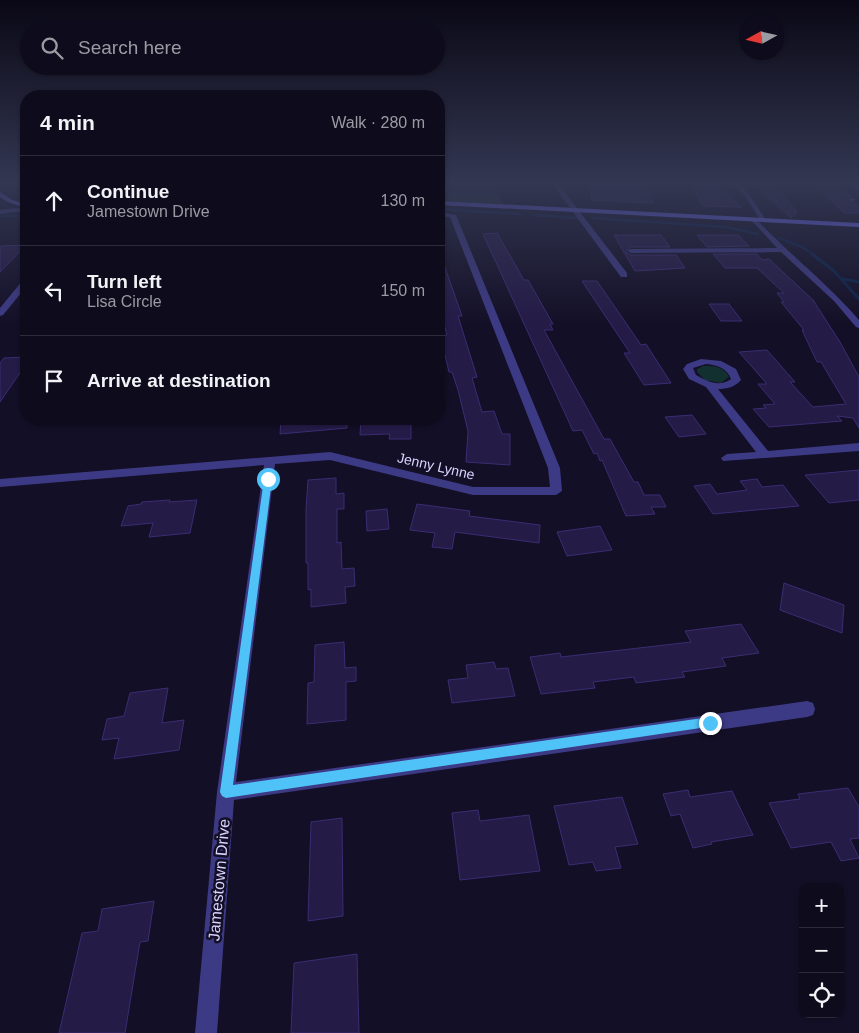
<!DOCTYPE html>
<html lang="en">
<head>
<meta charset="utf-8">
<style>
  :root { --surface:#0e0b1c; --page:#171425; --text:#f1f3f6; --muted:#9b9ba3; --line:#2e2b3b }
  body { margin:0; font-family:Helvetica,sans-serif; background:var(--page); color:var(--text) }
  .controls { position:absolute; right:15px; bottom:15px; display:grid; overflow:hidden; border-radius:10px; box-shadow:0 1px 4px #0004 }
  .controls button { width:45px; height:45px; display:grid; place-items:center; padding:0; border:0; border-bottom:1px solid var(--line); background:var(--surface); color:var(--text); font:25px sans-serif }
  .compass { position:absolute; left:739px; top:15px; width:45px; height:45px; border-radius:50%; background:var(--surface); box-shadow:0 1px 4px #0004; rotate:262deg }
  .stop { position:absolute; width:15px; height:15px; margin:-11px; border:4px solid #4fc3f7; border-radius:50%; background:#fff }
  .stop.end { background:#4fc3f7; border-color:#fff; box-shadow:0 1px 5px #0008 }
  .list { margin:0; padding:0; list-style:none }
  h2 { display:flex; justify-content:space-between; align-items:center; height:65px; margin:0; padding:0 20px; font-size:21px }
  h2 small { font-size:16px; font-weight:400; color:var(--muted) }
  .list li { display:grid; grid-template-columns:32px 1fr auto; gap:15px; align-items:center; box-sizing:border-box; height:90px; padding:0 20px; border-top:1px solid var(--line) }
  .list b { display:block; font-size:19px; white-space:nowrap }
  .list p { margin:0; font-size:16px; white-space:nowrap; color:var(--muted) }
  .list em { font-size:16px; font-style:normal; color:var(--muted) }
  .icon { flex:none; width:28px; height:28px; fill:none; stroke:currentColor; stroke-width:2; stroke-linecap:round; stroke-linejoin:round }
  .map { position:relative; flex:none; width:859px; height:1033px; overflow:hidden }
  .search { position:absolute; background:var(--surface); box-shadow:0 1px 4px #0004; left:20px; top:20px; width:425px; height:55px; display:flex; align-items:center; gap:12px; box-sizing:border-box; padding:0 18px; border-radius:28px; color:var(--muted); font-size:19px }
  .panel { position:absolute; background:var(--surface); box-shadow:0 1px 4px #0004; left:20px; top:90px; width:425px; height:335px; border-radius:20px }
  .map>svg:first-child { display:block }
  .green { fill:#12302f }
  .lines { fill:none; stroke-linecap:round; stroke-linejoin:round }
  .stream-far1 { stroke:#0c2248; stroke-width:2.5 }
  .stream { stroke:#0c2248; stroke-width:3 }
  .building { fill:#241b47; stroke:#3b2d73 }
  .path { stroke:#2fb8b0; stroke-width:2; stroke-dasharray:1 2; stroke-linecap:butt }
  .minor { fill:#3d3a85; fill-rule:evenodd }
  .tertiary { fill:#3d3a85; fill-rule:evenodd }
  .secondary { fill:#6f6bff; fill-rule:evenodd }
  .route { fill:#4fc3f7 }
  .labels { text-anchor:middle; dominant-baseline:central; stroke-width:5; stroke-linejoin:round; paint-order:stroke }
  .street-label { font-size:14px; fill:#d9d4ff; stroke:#130f26 }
  .near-street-label { font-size:16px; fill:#d9d4ff; stroke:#130f26 }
</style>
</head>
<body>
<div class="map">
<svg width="859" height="1033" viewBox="0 0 859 1033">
  <rect width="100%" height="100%" fill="#130f26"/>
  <path class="green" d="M439 181H490L503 204 439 201Z
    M703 366C713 365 725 367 729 377L721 383 705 380 697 372V369Z"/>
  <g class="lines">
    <path class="stream-far1" d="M439 209 520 214
      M534 215 578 218
      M0 216 26 215
      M593 218 726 227 758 234
      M779 238 802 247 814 255"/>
    <path class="stream" d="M812 254 834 271 859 299
      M843 279 859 282"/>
  </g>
  <path class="building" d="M588 181H643L653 203 592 200Z
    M813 182H831L836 185 853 199H850L859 207V213H844Z
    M755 185H774L797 212 791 218Z
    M692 186 719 187 741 207 703 206Z
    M497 233 524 280H528L553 324H550L553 330H544L604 439H610L634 482H638L644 495H660L666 507H651L655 514 626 516 602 460 600 461 597 453 594 454 582 430 573 431 483 234Z
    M614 235H661L670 247H631L625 252 631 255H676L685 268 635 271Z
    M697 235H738L749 246 707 247Z
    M26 245 0 272V246Z
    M713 254H757L762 260 769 259 813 300 840 342 859 377V428L853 418 837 416 842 421 769 427 753 409 766 408 763 405 775 404 758 384H767L739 352 767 350 795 382H790L813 407 846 404 821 362H817L802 330H804L781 302H784L777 293H784L757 268H725Z
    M439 256H441L462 316H458L477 377 472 378 482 412 494 411 502 434H510V465L466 462 468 431 458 390 452 372H449L445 355H439V336L447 335 439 304Z
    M582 281H597L641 345 646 344 671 383 644 385 624 353H630Z
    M709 304H729L742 321H721Z
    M26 357V364L0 402V363L4 358Z
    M692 415 706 434 679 437 665 417Z
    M347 419V428L280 434 281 420Z
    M361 419 411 420V439H389L390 434 360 435Z
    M859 470V500L829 503 805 475Z
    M336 478V494L344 493V509H337V543L341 542 342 569 354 568 355 586 345 587 346 603 311 607V589L308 590V563H306V509L308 480Z
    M757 479 762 487 783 485 799 506 713 514 694 486 710 484 717 494 747 490 740 481Z
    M170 500 169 502 197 500 190 533 149 537 153 523 121 526 128 506 141 504 142 502Z
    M417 504 470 511 469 516 540 525 539 543 455 532 452 549 432 547 435 533 410 530Z
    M387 509 389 529 367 531 366 511Z
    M600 526 612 550 567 556 557 532Z
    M784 583 844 605 842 633 780 610Z
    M741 624 759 653 722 658 726 666 682 672 685 677 636 683 634 677 593 682 595 688 541 694 530 657 560 653 561 657 691 642 685 631Z
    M344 642 345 668 356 667V681L346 682V720L307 724 308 683 314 682 315 645Z
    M494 662 496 669 508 668 515 696 452 703 448 680 468 678 466 665Z
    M168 688 162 723 184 720 179 750 114 759 119 738 102 740 107 719 124 716 130 693Z
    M848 788 859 807V838L850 839 859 858 841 861 831 842 791 848 769 803 800 799 798 794Z
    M688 790 690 797 732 791 753 835 711 842 712 844 693 848 680 814 671 816 663 794Z
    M622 797 638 844 615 847 621 868 596 871 593 862 569 865 554 806Z
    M478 810 480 821 529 815 540 871 460 880 452 813Z
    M342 818 343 916 308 921 311 822Z
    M154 901 148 941 140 942 125 1033H59L82 933 98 931 102 909Z
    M357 954 359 1033H291L294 963Z"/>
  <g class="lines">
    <path class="path" d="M851 200H854L852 198"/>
    <path class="minor" d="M550 181H556L627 273V277H621Z
      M730 181H736L749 194 766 220 765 221H761L745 196Z
      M844 181H851L859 186V191Z
      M26 207V211L0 214V210Z
      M439 212 456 215 560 468 562 491 556 495H473L330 460 275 464 236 782 807 701 813 703 815 709 813 715 807 717 234 800 217 1033H195L217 792 264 465 0 487V479L330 452 473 487H550L548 468 450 217 439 216Z
      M752 219H756C789 254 827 283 859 320V328L856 327 834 301 781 252 631 253 627 251 631 249 777 248 752 221Z
      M701 359 721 361 736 369 741 380C735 387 727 389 718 389L768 451 859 443V451L723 461 721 458 727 454 756 452 706 387 689 379 683 369 687 364ZM706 364C717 365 727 368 731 379 719 388 707 381 696 375L693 368Z"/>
    <path class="tertiary" d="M23 280H26V287L3 315 0 316V308Z"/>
    <path class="secondary" d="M0 192 12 200 26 204V208L8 202 0 197Z
      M439 201 859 223V227L439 205Z"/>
  </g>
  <linearGradient id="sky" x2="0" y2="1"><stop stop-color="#0a0815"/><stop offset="0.56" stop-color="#333752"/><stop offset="1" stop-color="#333752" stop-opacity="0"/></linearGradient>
  <rect width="859" height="325" fill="url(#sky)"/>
  <path class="route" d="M268 477 272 479 233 785 710 717 714 719 716 723 714 726 226 798 222 796 220 792 264 479Z"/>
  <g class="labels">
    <g class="street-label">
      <text transform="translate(436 466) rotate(13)">Jenny Lynne</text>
    </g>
    <g class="near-street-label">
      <text transform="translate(219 880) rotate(-85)">Jamestown Drive</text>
    </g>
  </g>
</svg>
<div class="controls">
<button>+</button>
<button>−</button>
<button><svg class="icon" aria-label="locate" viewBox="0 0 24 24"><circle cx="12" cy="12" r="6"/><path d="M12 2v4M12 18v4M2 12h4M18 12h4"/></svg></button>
</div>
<svg class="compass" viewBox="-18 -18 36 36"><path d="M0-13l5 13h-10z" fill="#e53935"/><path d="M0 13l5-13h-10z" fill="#9b9ba3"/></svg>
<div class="stop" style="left:268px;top:479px"></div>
<div class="stop end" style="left:710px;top:723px"></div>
<div class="search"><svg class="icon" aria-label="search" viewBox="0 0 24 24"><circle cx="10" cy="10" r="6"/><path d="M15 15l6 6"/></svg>Search here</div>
<section class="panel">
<h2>4 min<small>Walk · 280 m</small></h2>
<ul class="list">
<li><svg class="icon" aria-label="ahead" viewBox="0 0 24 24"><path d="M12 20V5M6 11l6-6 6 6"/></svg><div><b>Continue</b><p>Jamestown Drive</p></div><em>130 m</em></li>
<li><svg class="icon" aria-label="left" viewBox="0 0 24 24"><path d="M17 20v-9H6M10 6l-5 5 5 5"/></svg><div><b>Turn left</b><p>Lisa Circle</p></div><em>150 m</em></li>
<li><svg class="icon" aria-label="arrive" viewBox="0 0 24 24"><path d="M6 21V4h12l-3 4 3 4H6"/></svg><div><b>Arrive at destination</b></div></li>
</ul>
</section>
</div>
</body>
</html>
